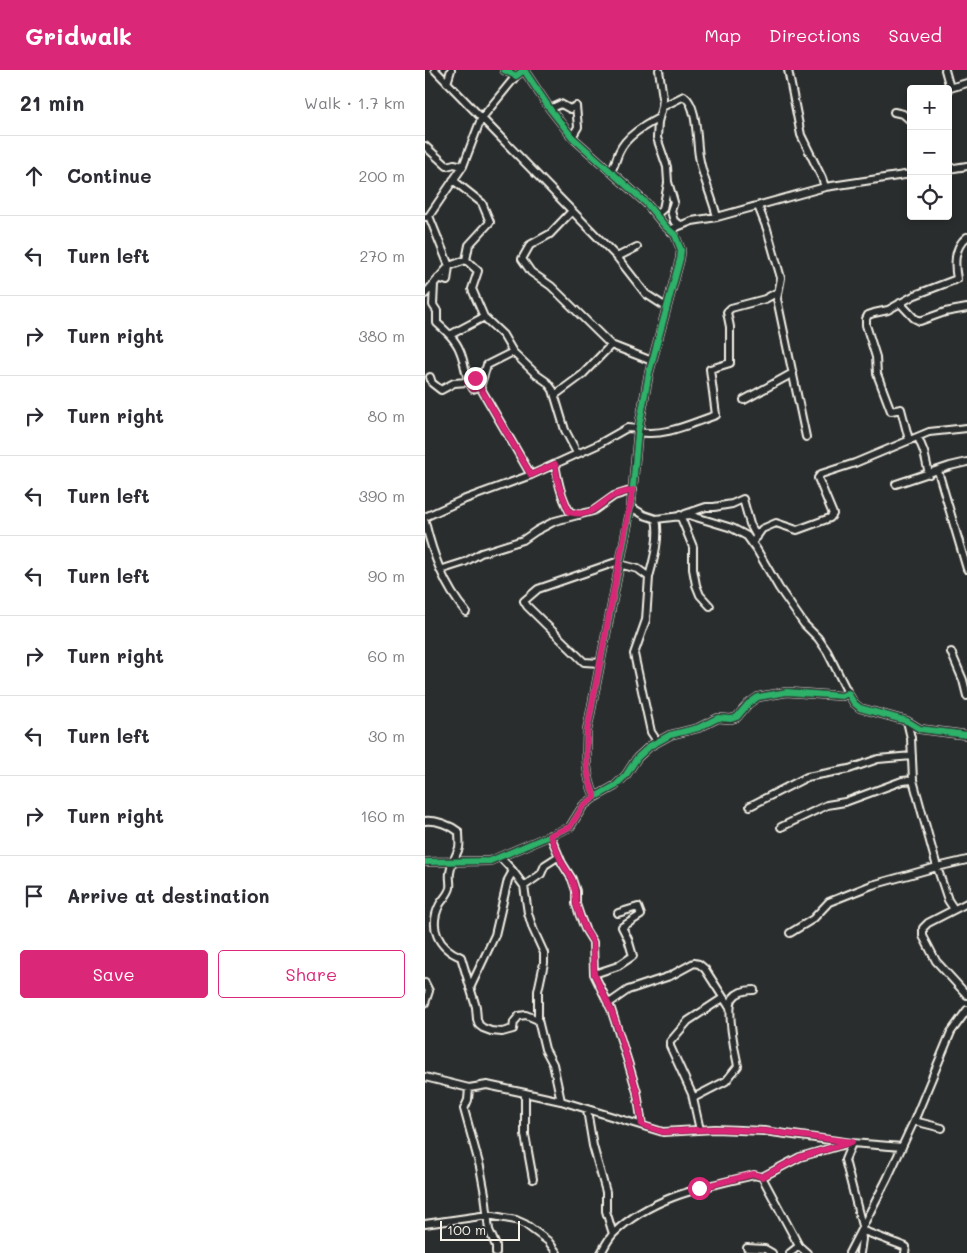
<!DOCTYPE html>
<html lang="en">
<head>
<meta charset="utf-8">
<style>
  :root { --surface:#fff; --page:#f2f2f3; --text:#2b2b33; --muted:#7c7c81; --line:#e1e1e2; --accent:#db2777 }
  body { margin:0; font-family:Mali,sans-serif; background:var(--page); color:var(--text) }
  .controls { position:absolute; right:15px; top:15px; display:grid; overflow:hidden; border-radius:5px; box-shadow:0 2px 8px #0003 }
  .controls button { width:45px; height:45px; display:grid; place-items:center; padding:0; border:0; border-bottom:1px solid var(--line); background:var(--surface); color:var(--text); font:25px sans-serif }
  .scale { position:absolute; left:15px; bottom:12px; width:80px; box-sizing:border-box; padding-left:5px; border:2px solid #f4f1e8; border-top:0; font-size:14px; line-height:18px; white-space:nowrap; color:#f4f1e8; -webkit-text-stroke:4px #2a2d2e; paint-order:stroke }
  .stop { position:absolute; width:15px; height:15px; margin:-11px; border:4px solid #db2777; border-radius:50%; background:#fff }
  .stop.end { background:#db2777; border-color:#fff; box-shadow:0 1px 5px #0008 }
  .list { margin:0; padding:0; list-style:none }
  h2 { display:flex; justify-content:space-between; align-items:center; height:65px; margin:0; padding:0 20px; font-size:21px }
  h2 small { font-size:16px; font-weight:400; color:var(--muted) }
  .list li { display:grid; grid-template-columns:32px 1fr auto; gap:15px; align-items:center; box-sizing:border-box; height:80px; padding:0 20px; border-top:1px solid var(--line) }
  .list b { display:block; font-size:19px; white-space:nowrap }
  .list em { font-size:16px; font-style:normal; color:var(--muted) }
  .actions { display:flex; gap:10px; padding:15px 20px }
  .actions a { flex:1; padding:11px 0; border:1px solid var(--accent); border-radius:5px; text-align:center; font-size:18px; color:var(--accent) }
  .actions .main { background:var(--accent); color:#fff }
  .icon { flex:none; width:28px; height:28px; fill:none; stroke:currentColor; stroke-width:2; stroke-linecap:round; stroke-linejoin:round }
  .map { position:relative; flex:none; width:542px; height:1183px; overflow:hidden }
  header { display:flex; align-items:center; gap:30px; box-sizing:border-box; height:70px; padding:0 25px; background:var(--accent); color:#fff }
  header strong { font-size:24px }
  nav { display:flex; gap:28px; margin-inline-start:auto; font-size:18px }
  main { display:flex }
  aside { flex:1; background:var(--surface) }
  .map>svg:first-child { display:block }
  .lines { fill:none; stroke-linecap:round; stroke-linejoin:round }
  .minor-casing { stroke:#f4f1e8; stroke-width:10 }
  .minor { stroke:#2a2d2e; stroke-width:6 }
  .cycleway-casing { stroke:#2a2d2e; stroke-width:9 }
  .cycleway { stroke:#2db169; stroke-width:6 }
  .route { stroke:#db2777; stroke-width:6 }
</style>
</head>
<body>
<header>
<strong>Gridwalk</strong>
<nav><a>Map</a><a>Directions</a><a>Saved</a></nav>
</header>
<main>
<aside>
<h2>21 min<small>Walk · 1.7 km</small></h2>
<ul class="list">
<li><svg class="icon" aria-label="ahead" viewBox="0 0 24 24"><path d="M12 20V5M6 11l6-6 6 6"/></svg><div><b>Continue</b></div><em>200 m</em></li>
<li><svg class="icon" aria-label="left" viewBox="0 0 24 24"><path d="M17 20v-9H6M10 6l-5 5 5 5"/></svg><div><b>Turn left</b></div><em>270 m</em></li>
<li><svg class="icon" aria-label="right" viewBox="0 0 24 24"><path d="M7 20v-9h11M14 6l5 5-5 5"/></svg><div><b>Turn right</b></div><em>380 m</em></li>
<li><svg class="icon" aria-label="right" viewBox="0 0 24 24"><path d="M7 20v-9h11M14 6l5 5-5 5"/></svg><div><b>Turn right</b></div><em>80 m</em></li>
<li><svg class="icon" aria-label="left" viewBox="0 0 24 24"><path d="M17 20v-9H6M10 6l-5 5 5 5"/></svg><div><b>Turn left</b></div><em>390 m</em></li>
<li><svg class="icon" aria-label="left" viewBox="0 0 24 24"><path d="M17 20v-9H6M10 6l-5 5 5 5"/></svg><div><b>Turn left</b></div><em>90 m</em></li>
<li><svg class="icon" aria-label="right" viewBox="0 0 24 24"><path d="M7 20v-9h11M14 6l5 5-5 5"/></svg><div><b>Turn right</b></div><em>60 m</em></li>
<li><svg class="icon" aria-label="left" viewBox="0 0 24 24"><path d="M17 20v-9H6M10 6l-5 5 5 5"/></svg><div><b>Turn left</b></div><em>30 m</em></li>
<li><svg class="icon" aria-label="right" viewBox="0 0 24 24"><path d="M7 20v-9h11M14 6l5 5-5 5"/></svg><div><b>Turn right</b></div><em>160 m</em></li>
<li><svg class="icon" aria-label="arrive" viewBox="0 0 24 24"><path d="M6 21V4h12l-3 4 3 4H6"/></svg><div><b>Arrive at destination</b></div></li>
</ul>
<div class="actions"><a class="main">Save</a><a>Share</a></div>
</aside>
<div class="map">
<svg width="542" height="1183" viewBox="0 0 542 1183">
  <rect width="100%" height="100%" fill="#2a2d2e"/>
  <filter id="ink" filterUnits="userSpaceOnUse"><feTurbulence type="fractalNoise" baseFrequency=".02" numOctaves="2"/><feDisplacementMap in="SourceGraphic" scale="10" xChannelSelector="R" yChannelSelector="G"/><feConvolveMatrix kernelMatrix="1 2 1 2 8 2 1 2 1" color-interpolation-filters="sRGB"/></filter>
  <g filter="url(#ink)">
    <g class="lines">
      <g class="minor-casing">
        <path id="minor" d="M10 0 192 187 221 224 241 237
          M79 0 91 6 99 0 125 39 147 67 221 133 240 156 250 165 256 180 255 189 224 303 213 362 206 437 162 661C161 686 160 704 170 727
          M234 0 238 28 237 37
          M363 0 376 65 397 108 400 117
          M520 0 525 18 542 13
          M22 13 26 0
          M125 39 136 34 145 39 151 36 153 57 147 67
          M469 42 478 44 486 51
          M0 76 22 96 29 94 38 96 56 49 91 6
          M523 99 542 96
          M186 101C190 95 191 89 194 82 201 66 219 56 234 48
          M28 110 57 133 65 152 44 175 41 190 53 201 47 219 59 247 78 265 88 282 112 305 122 312 128 320 140 360 152 383
          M333 136 342 159 356 208 352 229 381 367
          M146 142 125 164 105 175 97 189 106 202 126 216 186 275 227 291
          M231 145 238 139 243 113
          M1 147 4 146 38 96
          M256 155 249 151 246 141 249 132 243 112 242 97 232 68 233 52 237 37 259 26C273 36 271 69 274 86 277 107 287 126 292 147
          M244 160 267 151 292 147 400 117 486 104
          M192 187 212 177
          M13 208 22 211 24 196 41 190
          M9 214 8 235 12 241V253C21 261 31 270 35 281 41 295 39 306 48 319L55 317
          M0 224 24 196 4 146
          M475 233 489 248 495 251 520 242 542 238
          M25 265 59 247
          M88 282 62 295 55 317 106 405
          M5 307 7 313 16 320 29 313 42 312 51 308 61 299
          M130 325 157 305 186 275
          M319 330 368 303
          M213 362C240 367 267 353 291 345L285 299 305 293V257L302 242 306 238 340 229 353 222
          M493 367 499 382 504 404
          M484 370 476 339 466 341 452 304 451 287 441 255V249L443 245 449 243 463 240 490 225 532 209C529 193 529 177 542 167
          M130 394C133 411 136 427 145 442L154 445
          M513 401 542 499
          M471 414 525 396 542 392
          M206 437 219 445 231 449 264 445 307 458 322 466 332 480 354 518 379 554 393 568 402 581 423 623
          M260 444 281 437H289L307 434 318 429 325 454 332 467
          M255 445 268 477V499L271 515 275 525 285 536
          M0 447 35 431 106 405 172 375 202 358 214 359
          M0 452C8 485 19 516 41 542
          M327 473 337 459 351 453 372 460 405 448 408 444 393 408 396 404 430 393 504 362 542 358
          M194 494 213 499 224 507 221 550 209 584 226 662 232 671
          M15 500 40 492 56 483 98 470 111 461 130 451 168 441 189 426 208 420
          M224 507C229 489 235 467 231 449
          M526 582 538 610 542 626
          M175 593 159 592 102 536 99 531 113 519 194 491
          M482 651 486 668 488 710 512 797 523 830 529 839
          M325 736 382 707 424 699 453 689 487 686
          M0 751C12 750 25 755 34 762 34 767 35 773 34 778 31 786 26 794 25 803 24 808 26 813 25 818 23 825 18 829 15 834 3 857 13 878 36 887L51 937 52 949 54 955 58 958 66 961 77 962 88 959 89 952 94 946 101 945 113 950
          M356 757 402 735 420 732 477 711 488 710
          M125 765 137 793 147 809 151 821V834L155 846 160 859 168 872 169 904 186 939 203 992 212 1022 217 1055
          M75 787 88 801 99 816 103 843 108 859 119 883V893L113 921V950L120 979 128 994 136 1031
          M0 792 65 791 145 757 158 736 170 727 190 716 201 705 212 688 225 676 245 665 273 658 293 648 306 649 312 647 323 634 333 627 362 622 417 626 423 623 429 633 435 638 482 651 495 659 542 665
          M99 816 116 804 120 795 134 786
          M542 833 503 853 498 858V866L511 891 542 925
          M365 863 388 849 404 832 447 815 512 797 542 790
          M169 904 193 896 208 886 203 869 197 857 216 845 213 837 193 843
          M0 913 4 921 0 933
          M45 918 70 865 83 810 88 801
          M183 934 203 920 245 906 269 893 274 894 280 899 305 938
          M0 1007 44 1018 62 1015 100 1023 136 1031 238 1062 290 1059 339 1061 427 1073 477 1077
          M44 1018 43 1030 39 1039 55 1097 60 1124 64 1160 71 1176V1183
          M100 1023V1065L108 1109
          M268 1028 301 1011 313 996C310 983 301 939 308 928 313 921 321 920 329 920
          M162 1040 168 1076 181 1122V1141L188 1164
          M489 1051 517 1058
          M275 1060 267 1024 245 976V972L263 951 298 928
          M427 1073 420 1090 437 1156
          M337 1107 374 1176
          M0 1154 63 1145 91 1150 100 1154 123 1171 132 1183
          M322 1178 340 1179 347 1183
          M176 1183C180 1176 183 1169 189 1163 227 1126 280 1117 329 1105L337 1107 375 1087 424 1073
          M365 1183 374 1176 382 1183
          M424 1183 462 1109 489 1051 526 962 542 940
          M435 1183 437 1169 436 1160 481 1177 480 1183"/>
      </g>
      <use href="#minor" class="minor"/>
      <g class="cycleway-casing">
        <path id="cycleway" d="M79 0 91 6 99 0 125 39 147 67 221 133 240 156 250 165 256 180 255 189 224 303 213 362 206 437 162 661C161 686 160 704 170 727
          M0 792 65 791 145 757 158 736 170 727 190 716 201 705 212 688 225 676 245 665 273 658 293 648 306 649 312 647 323 634 333 627 362 622 417 626 423 623 429 633 435 638 482 651 495 659 542 665"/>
      </g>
      <use href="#cycleway" class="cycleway"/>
    </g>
  </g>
  <g class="lines" filter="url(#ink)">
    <path class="route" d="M50 308 42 312 48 319 55 317 106 405 130 394 133 413 144 442C167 448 171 436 188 426 194 423 202 422 208 420L162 661C161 686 160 704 170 727L158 736 145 757 125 765 137 793 147 809 150 821 151 834 155 846 160 859 168 872 169 904 186 940 193 959 212 1022 217 1055 238 1062 290 1059 339 1061 427 1072 375 1087 337 1107 329 1104 274 1118"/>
  </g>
</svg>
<div class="controls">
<button>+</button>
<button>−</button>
<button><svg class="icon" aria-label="locate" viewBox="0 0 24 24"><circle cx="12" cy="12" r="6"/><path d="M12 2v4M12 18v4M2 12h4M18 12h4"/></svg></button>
</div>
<div class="scale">100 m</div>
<div class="stop" style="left:274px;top:1118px"></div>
<div class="stop end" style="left:50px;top:308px"></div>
</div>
</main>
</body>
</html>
